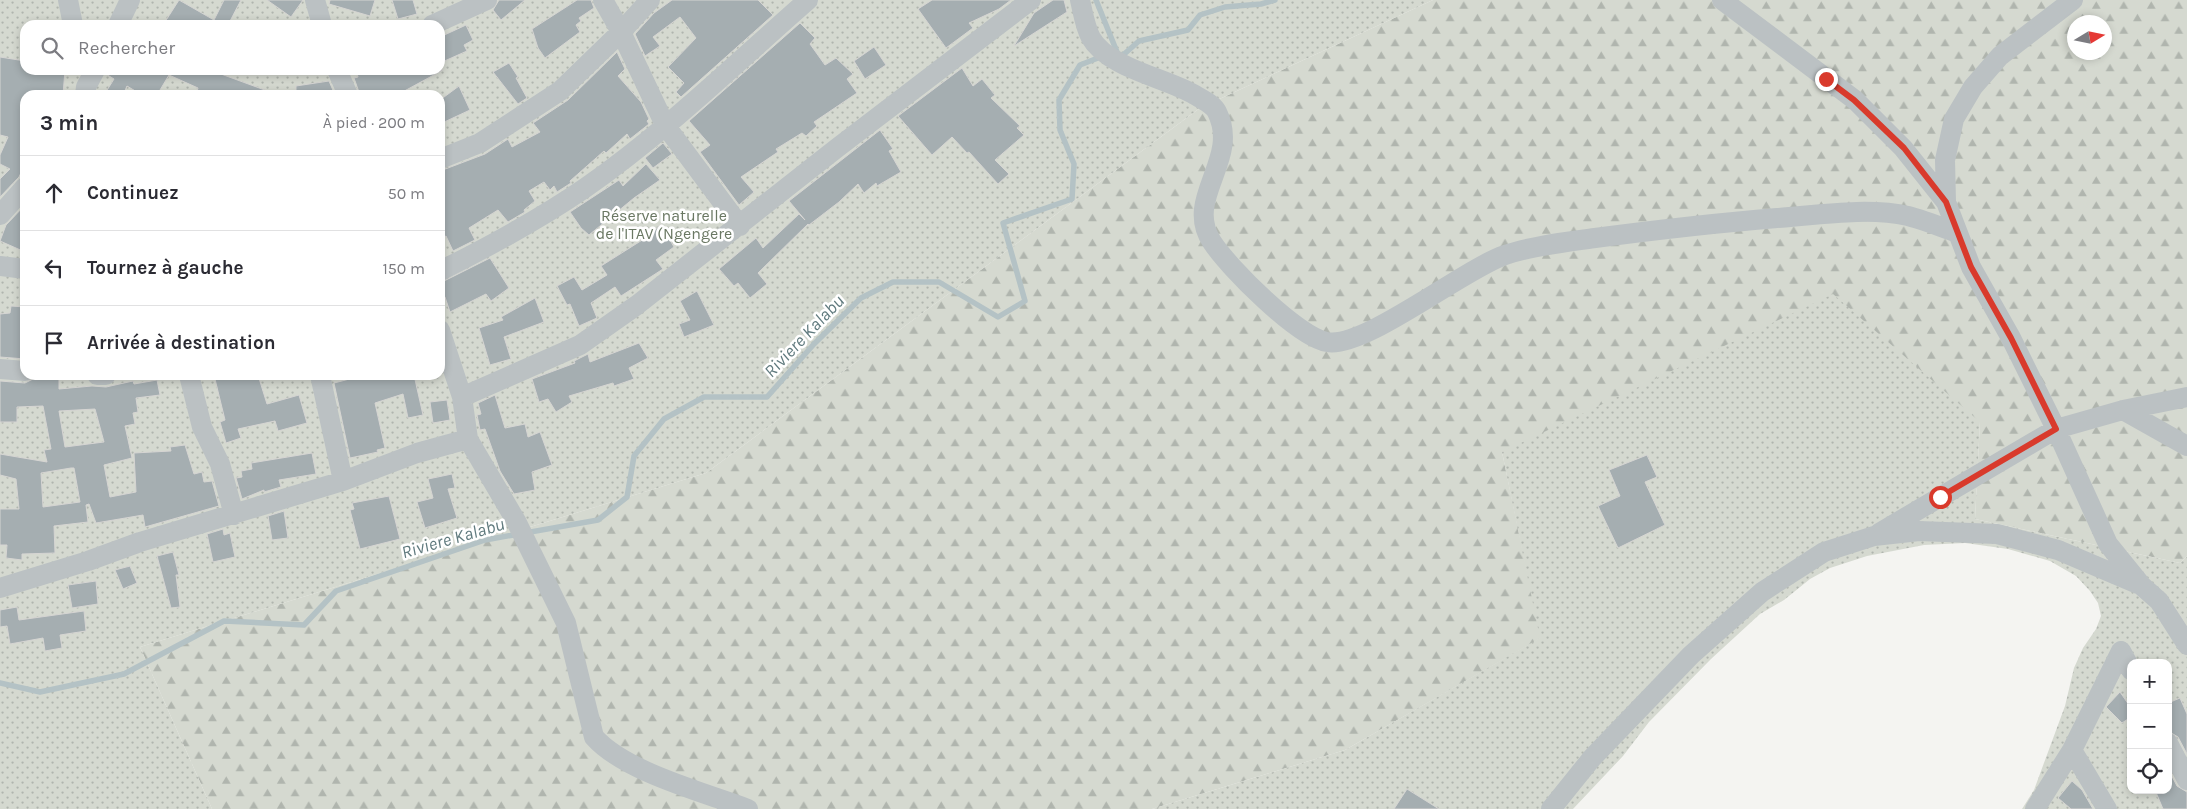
<!DOCTYPE html>
<html lang="fr">
<head>
<meta charset="utf-8">
<style>
  :root { --surface:#fff; --page:#f2f2f3; --text:#2b2b33; --muted:#7c7c81; --line:#e1e1e2 }
  body { margin:0; font-family:Karla,sans-serif; background:var(--page); color:var(--text) }
  .controls { position:absolute; right:15px; bottom:15px; display:grid; overflow:hidden; border-radius:10px; box-shadow:0 2px 8px #0003 }
  .controls button { width:45px; height:45px; display:grid; place-items:center; padding:0; border:0; border-bottom:1px solid var(--line); background:var(--surface); color:var(--text); font:25px sans-serif }
  .compass { position:absolute; left:2067px; top:15px; width:45px; height:45px; border-radius:50%; background:var(--surface); box-shadow:0 2px 8px #0003; rotate:80deg }
  .stop { position:absolute; width:15px; height:15px; margin:-11px; border:4px solid #d93a2c; border-radius:50%; background:#fff }
  .stop.end { background:#d93a2c; border-color:#fff; box-shadow:0 1px 5px #0008 }
  .list { margin:0; padding:0; list-style:none }
  h2 { display:flex; justify-content:space-between; align-items:center; height:65px; margin:0; padding:0 20px; font-size:21px }
  h2 small { font-size:16px; font-weight:400; color:var(--muted) }
  .list li { display:grid; grid-template-columns:32px 1fr auto; gap:15px; align-items:center; box-sizing:border-box; height:75px; padding:0 20px; border-top:1px solid var(--line) }
  .list b { display:block; font-size:19px; white-space:nowrap }
  .list em { font-size:16px; font-style:normal; color:var(--muted) }
  .icon { flex:none; width:28px; height:28px; fill:none; stroke:currentColor; stroke-width:2; stroke-linecap:round; stroke-linejoin:round }
  .map { position:relative; flex:none; width:2187px; height:809px; overflow:hidden }
  .search { position:absolute; background:var(--surface); box-shadow:0 2px 8px #0003; left:20px; top:20px; width:425px; height:55px; display:flex; align-items:center; gap:12px; box-sizing:border-box; padding:0 18px; border-radius:15px; color:var(--muted); font-size:19px }
  .panel { position:absolute; background:var(--surface); box-shadow:0 2px 8px #0003; left:20px; top:90px; width:425px; height:290px; border-radius:15px }
  .map>svg:first-child { display:block }
  .forest { fill:url(#forest-firs); fill-rule:evenodd }
  .park { fill:url(#park-dots); fill-rule:evenodd }
  .lines { fill:none; stroke-linecap:round; stroke-linejoin:round }
  .stream { stroke:#b4c2c5; stroke-width:5.5 }
  .building { fill:#a5aeb1; stroke:#d6d5d3; fill-rule:evenodd }
  .street { stroke:#bbc1c3; stroke-width:20 }
  .route { stroke:#d93a2c; stroke-width:6 }
  .labels { text-anchor:middle; dominant-baseline:central; stroke-width:5; stroke-linejoin:round; paint-order:stroke }
  .park-label { font-size:16px; fill:#6a7863; stroke:#fff }
  .water-label { font-size:18px; font-style:italic; fill:#607a7e; stroke:#fff }
</style>
</head>
<body>
<div class="map">
<svg width="2187" height="809" viewBox="0 0 2187 809">
  <defs>
    <pattern id="forest-firs" width="22" height="20" patternUnits="userSpaceOnUse" patternTransform="scale(1.25)"><rect width="22" height="20" fill="#d5d9d0"/><path d="M5 1l3.5 6h-7zM16 11l3.5 6h-7z" fill="#b0b5ae"/></pattern>
    <pattern id="park-dots" width="8" height="8" patternUnits="userSpaceOnUse" patternTransform="scale(1.25)"><rect width="8" height="8" fill="#d5d9d0"/><path d="M2 2h.1M6 6h.1" fill="none" stroke="#b0b5ae" stroke-width="1.8" stroke-linecap="round"/></pattern>
  </defs>
  <rect width="100%" height="100%" fill="#f4f4f1"/>
  <path class="forest" d="M1433 0H2187V556L2180 563 1975 519 1980 422 1502 452 1541 638 1345 750 1152 809H212L140 647 706 473 1200 108ZM2074 22H2104V52H2074Z"/>
  <path class="park" d="M0 0H1433L1200 108 706 473 140 647 212 809H0ZM25 25H440V70H25ZM25 95H440V375H25Z
    M1833 294 1980 422 1975 519 2180 563 2187 556V809H2022L2034 790 2065 706 2074 668 2083 648 2096 629 2101 616 2098 603 2090 591 2076 576 2050 561 2008 549 1965 543 1924 545 1867 556 1830 568 1810 579 1784 600 1760 614 1711 659 1649 722 1623 756 1573 809H1152L1345 750 1540 638 1502 452ZM2131 663H2168V790H2131Z"/>
  <g class="lines">
    <path class="stream" d="M1096 0 1117 52
      M1120 55 1122 56 1139 41 1188 30 1200 15 1225 7 1261 4 1275 0
      M0 683 40 692 124 674 224 621 304 625 336 591 485 540 598 520 627 497 634 456 664 419 704 397H767L814 344 861 298 893 282H939L998 317 1025 301 1003 223 1072 199 1074 164 1060 130 1059 100 1080 65 1103 56"/>
  </g>
  <path class="building" d="M179 0 214 20 224 0H241L228 25H163Z
    M267 0H303L291 17Z
    M330 0H375L370 16 329 4Z
    M392 0H413L417 14 398 19Z
    M499 0H525L501 20 493 10Z
    M577 0H591L594 8 579 18 581 21 576 25 580 32 545 58 538 48 532 29Z
    M672 0H758L773 15 681 97 676 92 684 83 668 67 696 38 680 17 653 37 660 46 645 56 635 34 654 13Z
    M932 0H1011L999 9 969 23 973 28 946 48 918 9Z
    M1053 0H1064L1067 12 1014 46 1034 13Z
    M800 23 815 38 810 44 825 65 836 58 853 74 847 79 857 93 814 122 817 126 806 136 802 133 776 149 778 152 741 177 754 192 739 205 700 152 710 145 689 121Z
    M466 25 473 40 464 45 467 51 440 63V37Z
    M874 47 886 65 865 79 854 61Z
    M617 52 625 69 618 76 641 102 649 119 647 121 649 124 630 139 627 134 606 153 604 151 570 181 571 183 557 192 554 186 550 190 544 182 529 191 535 201 524 210 525 212 508 222 498 210 469 228 475 240 453 251 446 236 440 239V171L485 154 508 139 512 147 540 132 533 123 568 100Z
    M0 57 25 61V70H65L63 95H25V164L19 177 0 197V179L10 169 0 164V155L8 137 0 135Z
    M509 63 518 77 516 78 527 98 518 104 493 72Z
    M962 68 973 86 982 79 995 95 991 98 1020 126 1017 128 1024 135 995 160 1009 174 998 184 969 152 967 153 952 137 932 155 898 116Z
    M107 70H210L273 93V95H196L198 88 169 75 157 95H142L127 86 123 95H104L114 79 106 74Z
    M367 70H443L397 95H360L354 78 358 77 357 73Z
    M329 81 335 95H296V86Z
    M459 86 470 110 440 124V100Z
    M880 130 893 149 889 151 901 172 877 186 876 183 864 193 858 184 839 202 809 225 808 224 758 273 767 284 750 298 738 283 734 286 719 269 756 238 763 248 799 214 805 220 789 201Z
    M663 143 672 154 653 168 645 158Z
    M646 164 660 180 634 198 589 235 581 228 570 212 619 180 623 186Z
    M25 205V252L0 241 6 225Z
    M661 224 674 247 656 260 663 269 621 296 615 287 591 303 597 318 579 326 570 304 567 305 557 286 574 277 582 290 607 275 601 266 647 237Z
    M490 258 509 288 491 301 486 294 450 312 445 297 440 291V283Z
    M697 291 714 325 684 337 679 324 690 320 680 301Z
    M535 298 544 322 504 337 511 359 490 365 479 328 503 320 501 317Z
    M11 306 25 307V359L0 357V314L10 313Z
    M639 343 648 358 629 368 634 379 614 386 613 383 569 396 572 402 556 412 548 399 539 402 532 379 575 363 574 361 588 354 590 362Z
    M214 375H258L267 404 299 395 307 423 278 431 275 421 238 429 241 438 226 443 220 422 225 420Z
    M365 375H414L423 415 408 418 403 394 375 403 385 448 377 450 378 452 350 458 334 383Z
    M33 379H59V389L92 386 106 387 133 381 134 384 157 380 160 395 136 398 138 412 133 413 135 424 125 426 132 458 104 465 110 497 136 492 134 453 171 451 170 447 185 445 194 474 202 472 204 482 212 481 219 506 145 527 143 515 96 523 89 504 86 505 88 522 54 526 55 553 22 554V560L6 558 7 545H0V509H19L16 479 0 475V454L47 462 44 450 51 449 43 406 17 407V422H0V381L25 383ZM95 409 104 442 65 447 59 411ZM71 468H74L80 502 43 507 41 473Z
    M495 395 505 428 525 424 528 437 540 432 552 465 532 472 535 490 514 494 500 471 485 429 480 430 477 415 481 414 478 403Z
    M447 400 450 420 433 423 430 402Z
    M312 453 316 474 279 480 281 487 264 492V490L242 499 236 478 242 477 241 471 252 469 251 463Z
    M1647 455 1657 477 1645 482 1665 525 1618 548 1598 506 1620 496 1609 470Z
    M452 474 455 488 448 489 457 518 425 528 417 502 433 498 428 479Z
    M389 496 400 539 360 549 350 510 354 509 352 503Z
    M284 511 288 538 272 540 268 516Z
    M223 529 224 535 230 533 235 557 213 562 207 534Z
    M173 552 179 575H176L180 607 171 608 157 556Z
    M130 566 137 583 123 589 115 570Z
    M96 581 98 604 72 608 68 585Z
    M17 607 19 620 84 611 86 631 60 635 62 648 45 651 43 638 10 644 7 626 0 627V610Z
    M2120 692 2131 708V717L2122 723 2106 707Z
    M2180 698 2187 714V754L2178 737 2168 731V703Z
    M2168 769 2177 786 2187 792V809H2163L2155 790H2168Z
    M2072 781 2082 790 2093 809H2071L2058 798Z
    M1407 789 1439 809H1394Z"/>
  <g class="lines">
    <path class="street" d="M68 0 73 25
      M315 0 322 25
      M603 0 621 32 665 125 740 226
      M1080 0C1083 13 1085 27 1091 38 1108 68 1166 78 1195 95 1203 100 1213 104 1217 112 1241 160 1183 198 1212 242 1229 268 1298 337 1327 342 1364 349 1462 270 1505 255 1531 246 1567 242 1595 238 1656 230 1716 223 1777 218 1818 215 1868 207 1908 216 1924 220 1941 227 1957 233
      M1722 0 1855 100 1903 148 1946 202
      M2073 0 2000 56 1973 87 1954 119 1945 160 1946 202 1971 267 2011 338 2056 429 2108 544 2142 586 2159 601 2187 645
      M118 25 130 0
      M432 25 487 0
      M337 70 348 95
      M85 95 86 87 95 70
      M440 159 480 143 560 91 621 32 650 0
      M0 215 25 187
      M0 266 25 269
      M440 271C488 247 540 219 585 188 664 133 735 64 808 0
      M440 330 462 397 468 439 516 521 566 623 594 737C625 772 703 792 748 809
      M0 369 25 371
      M97 375H106
      M189 375 202 427 220 464 234 515
      M320 375 343 481
      M462 397 580 345 637 305 837 148 1031 0
      M2123 410 2187 446
      M1879 533 2056 429 2123 410 2187 397
      M0 588 88 561 140 542 343 481 417 453 468 439
      M2121 651 2131 670
      M2168 743 2187 780
      M2072 750 2107 809
      M1551 809 1592 758 1691 655 1762 592 1824 552 1874 536 1919 531 1997 534 2058 550 2138 584
      M2035 809 2072 750 2121 651"/>
  </g>
  <g class="lines">
    <path class="route" d="M1826 79 1854 100 1904 148 1946 202 1971 267 2011 338 2056 429 1940 497"/>
  </g>
  <g class="labels">
    <g class="park-label">
      <text x="664" y="215">Réserve naturelle<tspan x="664" dy="18">de l'ITAV (Ngengere</tspan></text>
    </g>
    <g class="water-label">
      <text transform="translate(804 336) rotate(-46)">Riviere Kalabu</text>
      <text transform="translate(453 538) rotate(-16)">Riviere Kalabu</text>
    </g>
  </g>
</svg>
<div class="controls">
<button>+</button>
<button>−</button>
<button><svg class="icon" aria-label="locate" viewBox="0 0 24 24"><circle cx="12" cy="12" r="6"/><path d="M12 2v4M12 18v4M2 12h4M18 12h4"/></svg></button>
</div>
<svg class="compass" viewBox="-18 -18 36 36"><path d="M0-13l5 13h-10z" fill="#e53935"/><path d="M0 13l5-13h-10z" fill="#7c7c81"/></svg>
<div class="stop" style="left:1940px;top:497px"></div>
<div class="stop end" style="left:1826px;top:79px"></div>
<div class="search"><svg class="icon" aria-label="search" viewBox="0 0 24 24"><circle cx="10" cy="10" r="6"/><path d="M15 15l6 6"/></svg>Rechercher</div>
<section class="panel">
<h2>3 min<small>À pied · 200 m</small></h2>
<ul class="list">
<li><svg class="icon" aria-label="ahead" viewBox="0 0 24 24"><path d="M12 20V5M6 11l6-6 6 6"/></svg><div><b>Continuez</b></div><em>50 m</em></li>
<li><svg class="icon" aria-label="left" viewBox="0 0 24 24"><path d="M17 20v-9H6M10 6l-5 5 5 5"/></svg><div><b>Tournez à gauche</b></div><em>150 m</em></li>
<li><svg class="icon" aria-label="arrive" viewBox="0 0 24 24"><path d="M6 21V4h12l-3 4 3 4H6"/></svg><div><b>Arrivée à destination</b></div></li>
</ul>
</section>
</div>
</body>
</html>
